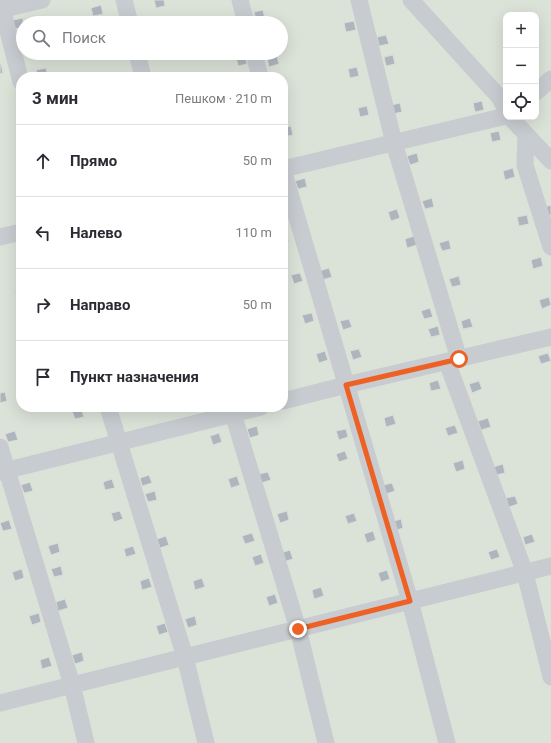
<!DOCTYPE html>
<html lang="ru">
<head>
<meta charset="utf-8">
<style>
  :root { --surface:#fff; --page:#f7f7f7; --text:#2b2b33; --muted:#7c7c81; --line:#e1e1e2 }
  body { margin:0; font-family:Roboto,sans-serif; background:var(--page); color:var(--text) }
  .controls { position:absolute; right:12px; top:12px; display:grid; overflow:hidden; border-radius:8px; box-shadow:0 4px 16px #0002 }
  .controls button { width:36px; height:36px; display:grid; place-items:center; padding:0; border:0; border-bottom:1px solid var(--line); background:var(--surface); color:var(--text); font:20px sans-serif }
  .stop { position:absolute; width:12px; height:12px; margin:-9px; border:3px solid #ed6224; border-radius:50%; background:#fff }
  .stop.end { background:#ed6224; border-color:#fff; box-shadow:0 1px 4px #0008 }
  .list { margin:0; padding:0; list-style:none }
  h2 { display:flex; justify-content:space-between; align-items:center; height:52px; margin:0; padding:0 16px; font-size:17px }
  h2 small { font-size:13px; font-weight:400; color:var(--muted) }
  .list li { display:grid; grid-template-columns:26px 1fr auto; gap:12px; align-items:center; box-sizing:border-box; height:72px; padding:0 16px; border-top:1px solid var(--line) }
  .list b { display:block; font-size:15px; white-space:nowrap }
  .list em { font-size:13px; font-style:normal; color:var(--muted) }
  .icon { flex:none; width:22px; height:22px; fill:none; stroke:currentColor; stroke-width:2; stroke-linecap:round; stroke-linejoin:round }
  .map { position:relative; flex:none; width:551px; height:743px; overflow:hidden }
  .search { position:absolute; background:var(--surface); box-shadow:0 4px 16px #0002; left:16px; top:16px; width:272px; height:44px; display:flex; align-items:center; gap:10px; box-sizing:border-box; padding:0 14px; border-radius:22px; color:var(--muted); font-size:15px }
  .panel { position:absolute; background:var(--surface); box-shadow:0 4px 16px #0002; left:16px; top:72px; width:272px; height:340px; border-radius:16px }
  .map>svg:first-child { display:block }
  .green { fill:#dbe2d8; fill-rule:evenodd }
  .building { fill:#aeb6bd; stroke:#dcdcda }
  .lines { fill:none; stroke-linecap:round; stroke-linejoin:round }
  .minor { stroke:#c8cbcf; stroke-width:17 }
  .route { stroke:#ed6224; stroke-width:5 }
</style>
</head>
<body>
<div class="map">
<svg width="551" height="743" viewBox="0 0 551 743">
  <rect width="100%" height="100%" fill="#fafaf8"/>
  <path class="green" d="M0 0H551V743H0ZM506 15H536V117H506ZM23 23H281V53H23ZM21 77H283V407H21Z"/>
  <path class="building" d="M154 0H164L165 6 156 8Z
    M101 5 103 14 93 16 91 8Z
    M263 10 265 19 256 21 254 12Z
    M23 18V27L15 29 13 20Z
    M354 21 356 30 346 32 344 23Z
    M386 35 389 44 379 46 377 37Z
    M245 55 247 64 238 66 236 57Z
    M393 55 395 64 386 66 384 57Z
    M277 56 279 64 269 67 267 58Z
    M0 64H1L3 73 0 74Z
    M357 67 359 76 350 78 348 69Z
    M46 68 48 76 38 77 36 70Z
    M482 101 484 110 475 112 473 103Z
    M400 103 402 112 393 114 391 105Z
    M367 106 369 115 360 117 358 108Z
    M291 126 293 135 283 137V128Z
    M499 131 501 140 492 142 490 133Z
    M21 147V156L20 157 18 148Z
    M417 153 419 162 410 165 407 156Z
    M513 168 515 177 505 180 503 171Z
    M305 178 307 187 298 189 295 181Z
    M432 198 434 207 425 209 422 201Z
    M551 205V215L548 216 545 207Z
    M397 209 400 218 391 221 388 212Z
    M527 215 529 224 519 226 517 217Z
    M286 232 289 241 283 243V233Z
    M414 236 417 245 407 248 405 239Z
    M449 240 451 249 442 251 439 243Z
    M541 257 543 266 533 269 531 260Z
    M329 268 332 277 322 280 319 271Z
    M300 273 303 281 294 284 291 275Z
    M459 276 461 285 452 287 449 279Z
    M21 290V300L18 301 15 292Z
    M549 297 551 305 542 309 539 300Z
    M430 308 433 317 424 319 421 311Z
    M312 313 314 321 305 324 302 315Z
    M470 318 473 327 463 329 461 321Z
    M349 319 352 327 343 330 340 321Z
    M438 326 440 335 431 337 428 329Z
    M359 349 362 357 353 360 350 351Z
    M325 351 328 360 319 363 316 354Z
    M548 353 551 361 541 364 538 356Z
    M438 380 441 389 431 391 429 383Z
    M479 381 482 389 472 393 469 384Z
    M5 392 7 401 0 403V393Z
    M81 408 84 417 75 419 72 411Z
    M393 415 396 424 386 427 384 418Z
    M488 418 491 427 481 430 478 421Z
    M455 425 458 433 448 436 445 428Z
    M257 426 259 435 250 438 247 429Z
    M346 429 348 437 339 440 336 431Z
    M15 431 18 440 8 442 5 434Z
    M219 433 222 442 213 445 210 436Z
    M345 451 348 459 339 462 336 454Z
    M463 460 465 469 456 472 453 463Z
    M503 464 505 473 496 475 493 467Z
    M268 472 271 480 261 483 259 474Z
    M149 475 152 483 142 486 140 478Z
    M237 476 240 485 231 488 228 479Z
    M112 479 115 488 105 490 103 482Z
    M30 482 33 491 24 493 21 485Z
    M392 483 395 491 386 494 383 485Z
    M155 491 157 500 148 502 145 494Z
    M515 496 518 504 509 507 506 498Z
    M120 511 123 519 114 522 111 513Z
    M287 511 289 520 280 523 277 514Z
    M354 513 357 521 348 524 345 516Z
    M401 519 403 528 394 531 391 522Z
    M9 520 12 529 3 531 0 523Z
    M373 531 376 540 367 543 364 534Z
    M252 533 255 541 245 544 242 536Z
    M532 534 535 542 525 545 523 537Z
    M166 536 169 545 160 548 157 539Z
    M58 543 60 552 51 555 48 546Z
    M133 546 136 554 126 557 124 549Z
    M497 549 500 557 491 560 488 552Z
    M290 550 293 559 283 562 281 553Z
    M261 554 264 563 255 566 252 557Z
    M61 566 63 575 54 577 51 569Z
    M22 569 24 578 15 581 12 572Z
    M387 570 390 579 381 582 378 573Z
    M149 578 152 587 142 590 140 581Z
    M202 578 205 587 195 590 193 581Z
    M321 587 324 596 314 599 312 590Z
    M275 594 278 603 269 606 266 597Z
    M65 599 68 608 58 611 56 602Z
    M39 613 41 622 32 625 29 616Z
    M195 616 197 625 188 628 185 619Z
    M165 623 168 632 159 635 156 626Z
    M82 652 84 661 75 664 72 655Z
    M49 657 52 666 42 669 40 660Z"/>
  <g class="lines">
    <path class="minor" d="M0 0 21 82
      M124 0 130 23
      M240 0 246 23
      M359 0 394 143 459 359
      M411 0 500 98 506 110
      M0 10 42 0
      M137 53 143 77
      M254 53 260 77
      M536 92 551 79
      M510 117 551 161
      M526 135 525 165 551 247
      M283 169 506 116
      M283 170 410 601 447 743
      M0 237 21 232
      M447 362 525 573 551 677
      M283 401 346 385 551 337
      M108 407 185 657 206 743
      M231 407 298 629 326 743
      M0 447 72 685 86 743
      M0 472 261 407
      M0 703 551 566"/>
  </g>
  <g class="lines">
    <path class="route" d="M298 629 410 601 346 385 459 359"/>
  </g>
</svg>
<div class="controls">
<button>+</button>
<button>−</button>
<button><svg class="icon" aria-label="locate" viewBox="0 0 24 24"><circle cx="12" cy="12" r="6"/><path d="M12 2v4M12 18v4M2 12h4M18 12h4"/></svg></button>
</div>
<div class="stop" style="left:459px;top:359px"></div>
<div class="stop end" style="left:298px;top:629px"></div>
<div class="search"><svg class="icon" aria-label="search" viewBox="0 0 24 24"><circle cx="10" cy="10" r="6"/><path d="M15 15l6 6"/></svg>Поиск</div>
<section class="panel">
<h2>3 мин<small>Пешком · 210 m</small></h2>
<ul class="list">
<li><svg class="icon" aria-label="ahead" viewBox="0 0 24 24"><path d="M12 20V5M6 11l6-6 6 6"/></svg><div><b>Прямо</b></div><em>50 m</em></li>
<li><svg class="icon" aria-label="left" viewBox="0 0 24 24"><path d="M17 20v-9H6M10 6l-5 5 5 5"/></svg><div><b>Налево</b></div><em>110 m</em></li>
<li><svg class="icon" aria-label="right" viewBox="0 0 24 24"><path d="M7 20v-9h11M14 6l5 5-5 5"/></svg><div><b>Направо</b></div><em>50 m</em></li>
<li><svg class="icon" aria-label="arrive" viewBox="0 0 24 24"><path d="M6 21V4h12l-3 4 3 4H6"/></svg><div><b>Пункт назначения</b></div></li>
</ul>
</section>
</div>
</body>
</html>
